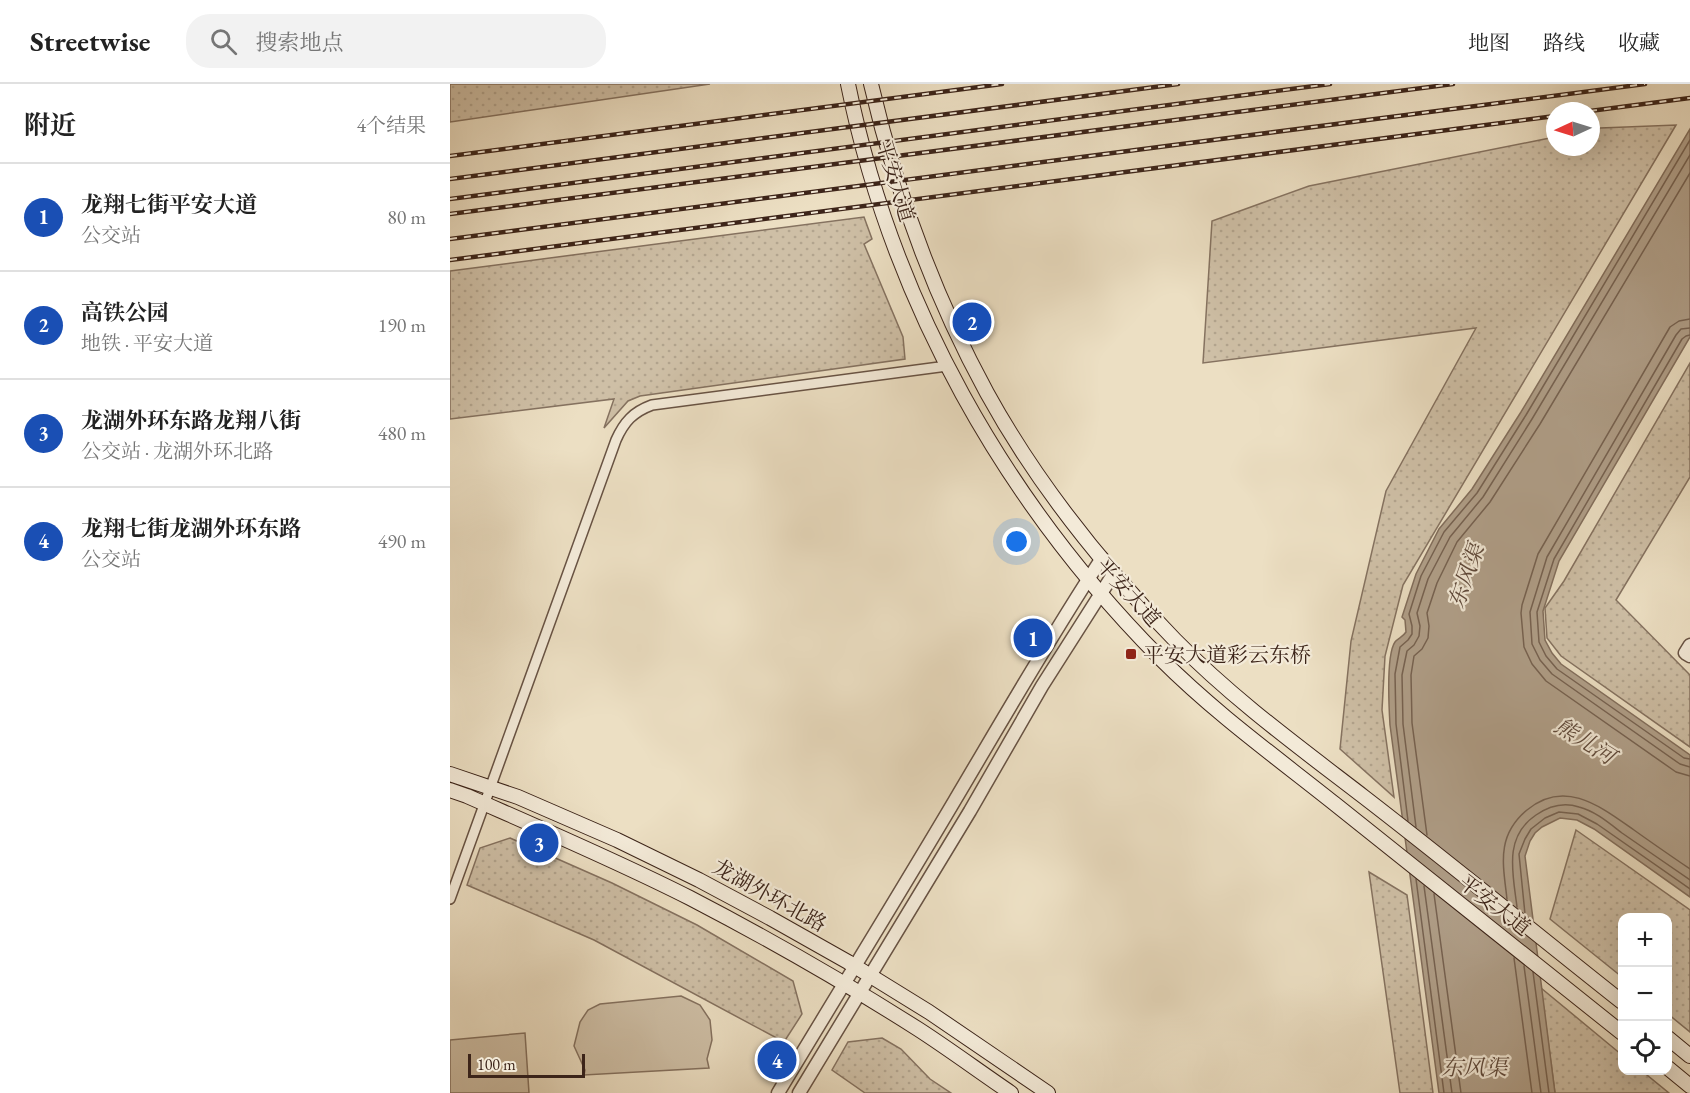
<!DOCTYPE html>
<html lang="zh">
<head>
<meta charset="utf-8">
<style>
  :root { --surface:#fff; --page:#f2f2f2; --text:#222; --muted:#767676; --line:#e0e0e0; --accent:#b45309 }
  body { margin:0; font-family:"EB Garamond","Noto Serif SC",serif; background:var(--page); color:var(--text) }
  .controls { position:absolute; right:18px; bottom:18px; display:grid; overflow:hidden; border-radius:12px; box-shadow:0 6px 24px #0002 }
  .controls button { width:54px; height:54px; display:grid; place-items:center; padding:0; border:0; border-bottom:2px solid var(--line); background:var(--surface); color:var(--text); font:30px sans-serif }
  .compass { position:absolute; left:1096px; top:18px; width:54px; height:54px; border-radius:50%; background:var(--surface); box-shadow:0 6px 24px #0002; rotate:266deg }
  .scale { position:absolute; left:18px; bottom:15px; width:117px; box-sizing:border-box; padding-left:6px; border:3px solid #3c2419; border-top:0; font-size:16px; line-height:21px; white-space:nowrap; color:#3c2419; -webkit-text-stroke:4px #f3ead8; paint-order:stroke }
  .you { position:absolute; left:567px; top:458px; width:21px; height:21px; margin:-15px; border:4px solid #fff; border-radius:50%; background:#1a73e8; box-shadow:0 0 0 9px #1a73e833 }
  .badge { display:grid; place-items:center; width:39px; height:39px; border-radius:50%; background:var(--accent); color:#fff; font-size:20px; font-weight:700 }
  .pin { position:absolute; translate:-50% -50%; border:3px solid #fff; box-shadow:0 2px 6px #0006 }
  .list { margin:0; padding:0; list-style:none }
  h2 { display:flex; justify-content:space-between; align-items:center; height:78px; margin:0; padding:0 24px; font-size:26px }
  h2 small { font-size:20px; font-weight:400; color:var(--muted) }
  .list li { display:grid; grid-template-columns:39px 1fr auto; gap:18px; align-items:center; box-sizing:border-box; height:108px; padding:0 24px; border-top:2px solid var(--line) }
  .list b { display:block; font-size:22px; white-space:nowrap }
  .list p { margin:0; font-size:20px; white-space:nowrap; color:var(--muted) }
  .list em { font-size:20px; font-style:normal; color:var(--muted) }
  .icon { flex:none; width:33px; height:33px; fill:none; stroke:currentColor; stroke-width:2; stroke-linecap:round; stroke-linejoin:round }
  .map { position:relative; flex:none; width:1240px; height:1009px; overflow:hidden }
  header { display:flex; align-items:center; gap:36px; box-sizing:border-box; height:84px; padding:0 30px; background:var(--surface); border-bottom:2px solid var(--line) }
  header strong { font-size:28px }
  nav { display:flex; gap:33px; margin-inline-start:auto; font-size:21px }
  .search { width:420px; height:54px; background:var(--page); display:flex; align-items:center; gap:15px; box-sizing:border-box; padding:0 21px; border-radius:24px; color:var(--muted); font-size:22px }
  main { display:flex }
  aside { flex:1; background:var(--surface) }
  .map>svg:first-child { display:block }
  .grass { fill:url(#grass-dots); stroke:#857260; stroke-width:1.5 }
  .garden { fill:#cebfa6; stroke:#857260; stroke-width:1.5 }
  .water { fill:#b09f89; stroke:#826e5c; stroke-width:1.5 }
  .lines { fill:none; stroke-linecap:round; stroke-linejoin:round }
  .shore { stroke:#766251; stroke-width:1.5 }
  .minor-casing { stroke:#685344; stroke-width:12 }
  .tertiary-casing { stroke:#685344; stroke-width:15 }
  .secondary-casing { stroke:#3c2419; stroke-width:16 }
  .minor { stroke:#f3ead8; stroke-width:9 }
  .tertiary { stroke:#f3ead8; stroke-width:12 }
  .secondary { stroke:#f3ead8; stroke-width:14 }
  .rail-casing { stroke:#3c2419; stroke-width:4.5 }
  .rail { stroke:#f3ead8; stroke-width:2; stroke-dasharray:7; stroke-linecap:butt }
  .poi-dot { fill:#8f2418; stroke:#f3ead8; stroke-width:2 }
  .labels { text-anchor:middle; dominant-baseline:central; stroke-width:4.5; stroke-linejoin:round; paint-order:stroke }
  .street-label { font-size:21px; fill:#3c2419; stroke:#f3ead8 }
  .poi-label { font-size:21px; fill:#3c2419; stroke:#f3ead8; text-anchor:start }
  .water-label { font-size:22px; font-style:italic; fill:#5f493b; stroke:#f3ead8 }
</style>
</head>
<body>
<header>
<strong>Streetwise</strong>
<div class="search"><svg class="icon" aria-label="search" viewBox="0 0 24 24"><circle cx="10" cy="10" r="6"/><path d="M15 15l6 6"/></svg>搜索地点</div>
<nav><a>地图</a><a>路线</a><a>收藏</a></nav>
</header>
<main>
<aside>
<h2>附近<small>4个结果</small></h2>
<ul class="list">
<li><span class="badge" style="background:#1a4fb4">1</span><div><b>龙翔七街平安大道</b><p>公交站</p></div><em>80 m</em></li>
<li><span class="badge" style="background:#1a4fb4">2</span><div><b>高铁公园</b><p>地铁 · 平安大道</p></div><em>190 m</em></li>
<li><span class="badge" style="background:#1a4fb4">3</span><div><b>龙湖外环东路龙翔八街</b><p>公交站 · 龙湖外环北路</p></div><em>480 m</em></li>
<li><span class="badge" style="background:#1a4fb4">4</span><div><b>龙翔七街龙湖外环东路</b><p>公交站</p></div><em>490 m</em></li>
</ul>
</aside>
<div class="map">
<svg width="1240" height="1009" viewBox="0 0 1240 1009">
  <defs>
    <pattern id="grass-dots" width="8" height="8" patternUnits="userSpaceOnUse" patternTransform="scale(1.5)"><rect width="8" height="8" fill="#cebfa6"/><path d="M2 2h.1M6 6h.1" fill="none" stroke="#b2a48e" stroke-width="1.8" stroke-linecap="round"/></pattern>
  </defs>
  <rect width="100%" height="100%" fill="#ecdfc3"/>
  <filter id="stains"><feTurbulence type="fractalNoise" baseFrequency=".00333" numOctaves="4"/><feColorMatrix values="0 0 0 0 .2 0 0 0 0 .09 0 0 0 0 .02 0 0 0 .5 -.17"/></filter>
  <radialGradient id="worn" r=".72"><stop offset=".6" stop-color="#630" stop-opacity="0"/><stop offset="1" stop-color="#630" stop-opacity=".3"/></radialGradient>
  <path class="grass" d="M0 0H260L0 38Z
    M1226 41 953 501 935 572 932 626 944 713 890 665 901 557 936 407 1026 244 753 279 762 137 859 102 1105 53V63H1141V46L1150 44Z
    M414 133 422 155 414 160 453 253 455 275 190 312 178 317 154 344 164 315 0 335V187Z
    M1240 279V393L1166 516 1240 591V663L1111 572 1097 554 1095 524 1114 497Z
    M1126 746 1240 826V948L1218 930V834H1172V893L1100 835Z
    M60 754 162 799 247 841 343 897 352 930 334 958 144 856 17 801 30 764Z
    M919 788 957 811 983 1009H950Z
    M1091 904 1172 971V986L1192 987 1219 1009H1105Z
    M432 954 451 965 480 995 501 1009H415L382 986 398 958Z"/>
  <path class="garden" d="M231 912 250 921 260 936 262 956 257 975 259 984 134 991 135 986 124 962 130 938 138 926 150 920Z
    M75 949 79 1009H0V956Z"/>
  <path class="water" d="M1240 45V253L1109 477 1093 527 1095 556 1102 569 1111 580 1240 671V813L1144 745 1127 736 1110 734 1092 743 1085 749 1080 757 1075 772 1105 1009H989L940 641C939 624 936 571 945 558 948 554 953 553 956 548L955 536 952 533 966 490 989 445 1022 405 1071 328Z"/>
  <g class="lines">
    <path class="shore" d="M1240 235 1229 237 1220 243 1088 470 1072 521 1071 529 1074 563 1082 580 1096 597 1226 688 1240 692
      M1240 244 1231 245 1226 251 1097 473 1080 528 1082 560 1090 576 1102 590 1230 680 1240 683
      M1240 251 1236 252 1232 255 1104 475 1087 528 1089 558 1096 572 1107 585 1234 674 1240 675
      M958 737 946 640 945 590 950 563 958 556 962 550V542L959 530 971 492 994 448 1027 409 1076 331 1240 56
      M966 743 953 640 952 591 957 567 964 561 969 552 970 542 967 529 978 495 1000 453 1033 413 1082 335 1240 71
      M977 751 962 639 961 591 964 572 972 565 978 554 979 542 977 529 987 499 1007 458 1040 418 1090 340 1240 89
      M966 795 994 1009
      M974 802 1002 1009
      M984 810 1011 1009
      M1057 815C1053 780 1046 752 1077 726 1115 694 1151 723 1184 746 1202 759 1221 772 1240 785
      M1067 823C1063 790 1053 753 1086 731 1099 722 1114 718 1129 723 1145 727 1159 739 1172 749 1195 765 1217 780 1240 796
      M1075 830 1069 770 1075 755 1081 745 1095 734 1109 728 1128 730 1147 740 1240 805
      M1064 874 1082 1009
      M1074 882 1091 1009
      M1083 888 1099 1009"/>
    <g class="minor-casing">
      <path id="minor" d="M0 815 166 356C174 338 183 328 202 321L497 282"/>
    </g>
    <g class="tertiary-casing">
      <path id="tertiary" d="M1240 561 1235 569 1240 572
        M328 1009C387 911 447 814 505 716 553 635 600 553 652 474
        M349 1009 520 727 592 602 664 489"/>
    </g>
    <g class="secondary-casing">
      <path id="secondary" d="M398 0C442 218 555 418 711 575 765 629 826 673 885 720 981 797 1077 873 1172 949
        M421 0C446 107 484 212 537 309 587 400 653 482 725 556 783 615 849 663 914 713 1001 780 1086 850 1172 918
        M0 690 68 713 167 756 249 796 320 834 398 878 479 928 598 1009
        M0 706 17 712C92 745 167 777 240 814 317 854 394 898 468 945 499 965 530 988 561 1009
        M1218 954 1240 972
        M1218 984 1240 1002"/>
    </g>
    <use href="#minor" class="minor"/>
    <use href="#tertiary" class="tertiary"/>
    <use href="#secondary" class="secondary"/>
    <g class="rail-casing">
      <path id="rail" d="M1140 27 1240 14
        M0 72 552 0
        M0 95 728 0
        M0 115 880 0
        M0 130 1003 0
        M0 155 1195 0
        M0 176 1105 32"/>
    </g>
    <use href="#rail" class="rail"/>
  </g>
  <rect class="poi-dot" x="675" y="564" width="12" height="12" rx="3"/>
  <g class="labels">
    <g class="street-label">
      <text transform="translate(446 97) rotate(73)">平安大道</text>
      <text transform="translate(679 508) rotate(48)">平安大道</text>
      <text transform="translate(320 811) rotate(29)">龙湖外环北路</text>
      <text transform="translate(1045 821) rotate(38)">平安大道</text>
    </g>
    <g class="poi-label">
      <text x="693" y="570">平安大道彩云东桥</text>
    </g>
    <g class="water-label">
      <text transform="translate(1016 492) rotate(-71)">东风渠</text>
      <text transform="translate(1135 657) rotate(32)">熊儿河</text>
      <text x="1024" y="983">东风渠</text>
    </g>
  </g>
  <rect width="100%" height="100%" filter="url(#stains)"/>
  <rect width="100%" height="100%" fill="url(#worn)"/>
</svg>
<div class="controls">
<button>+</button>
<button>−</button>
<button><svg class="icon" aria-label="locate" viewBox="0 0 24 24"><circle cx="12" cy="12" r="6"/><path d="M12 2v4M12 18v4M2 12h4M18 12h4"/></svg></button>
</div>
<svg class="compass" viewBox="-18 -18 36 36"><path d="M0-13l5 13h-10z" fill="#e53935"/><path d="M0 13l5-13h-10z" fill="#767676"/></svg>
<div class="scale">100 m</div>
<div class="you"></div>
<div class="pin badge" style="left:583px;top:554px;background:#1a4fb4">1</div>
<div class="pin badge" style="left:522px;top:238px;background:#1a4fb4">2</div>
<div class="pin badge" style="left:89px;top:759px;background:#1a4fb4">3</div>
<div class="pin badge" style="left:327px;top:976px;background:#1a4fb4">4</div>
</div>
</main>
</body>
</html>
